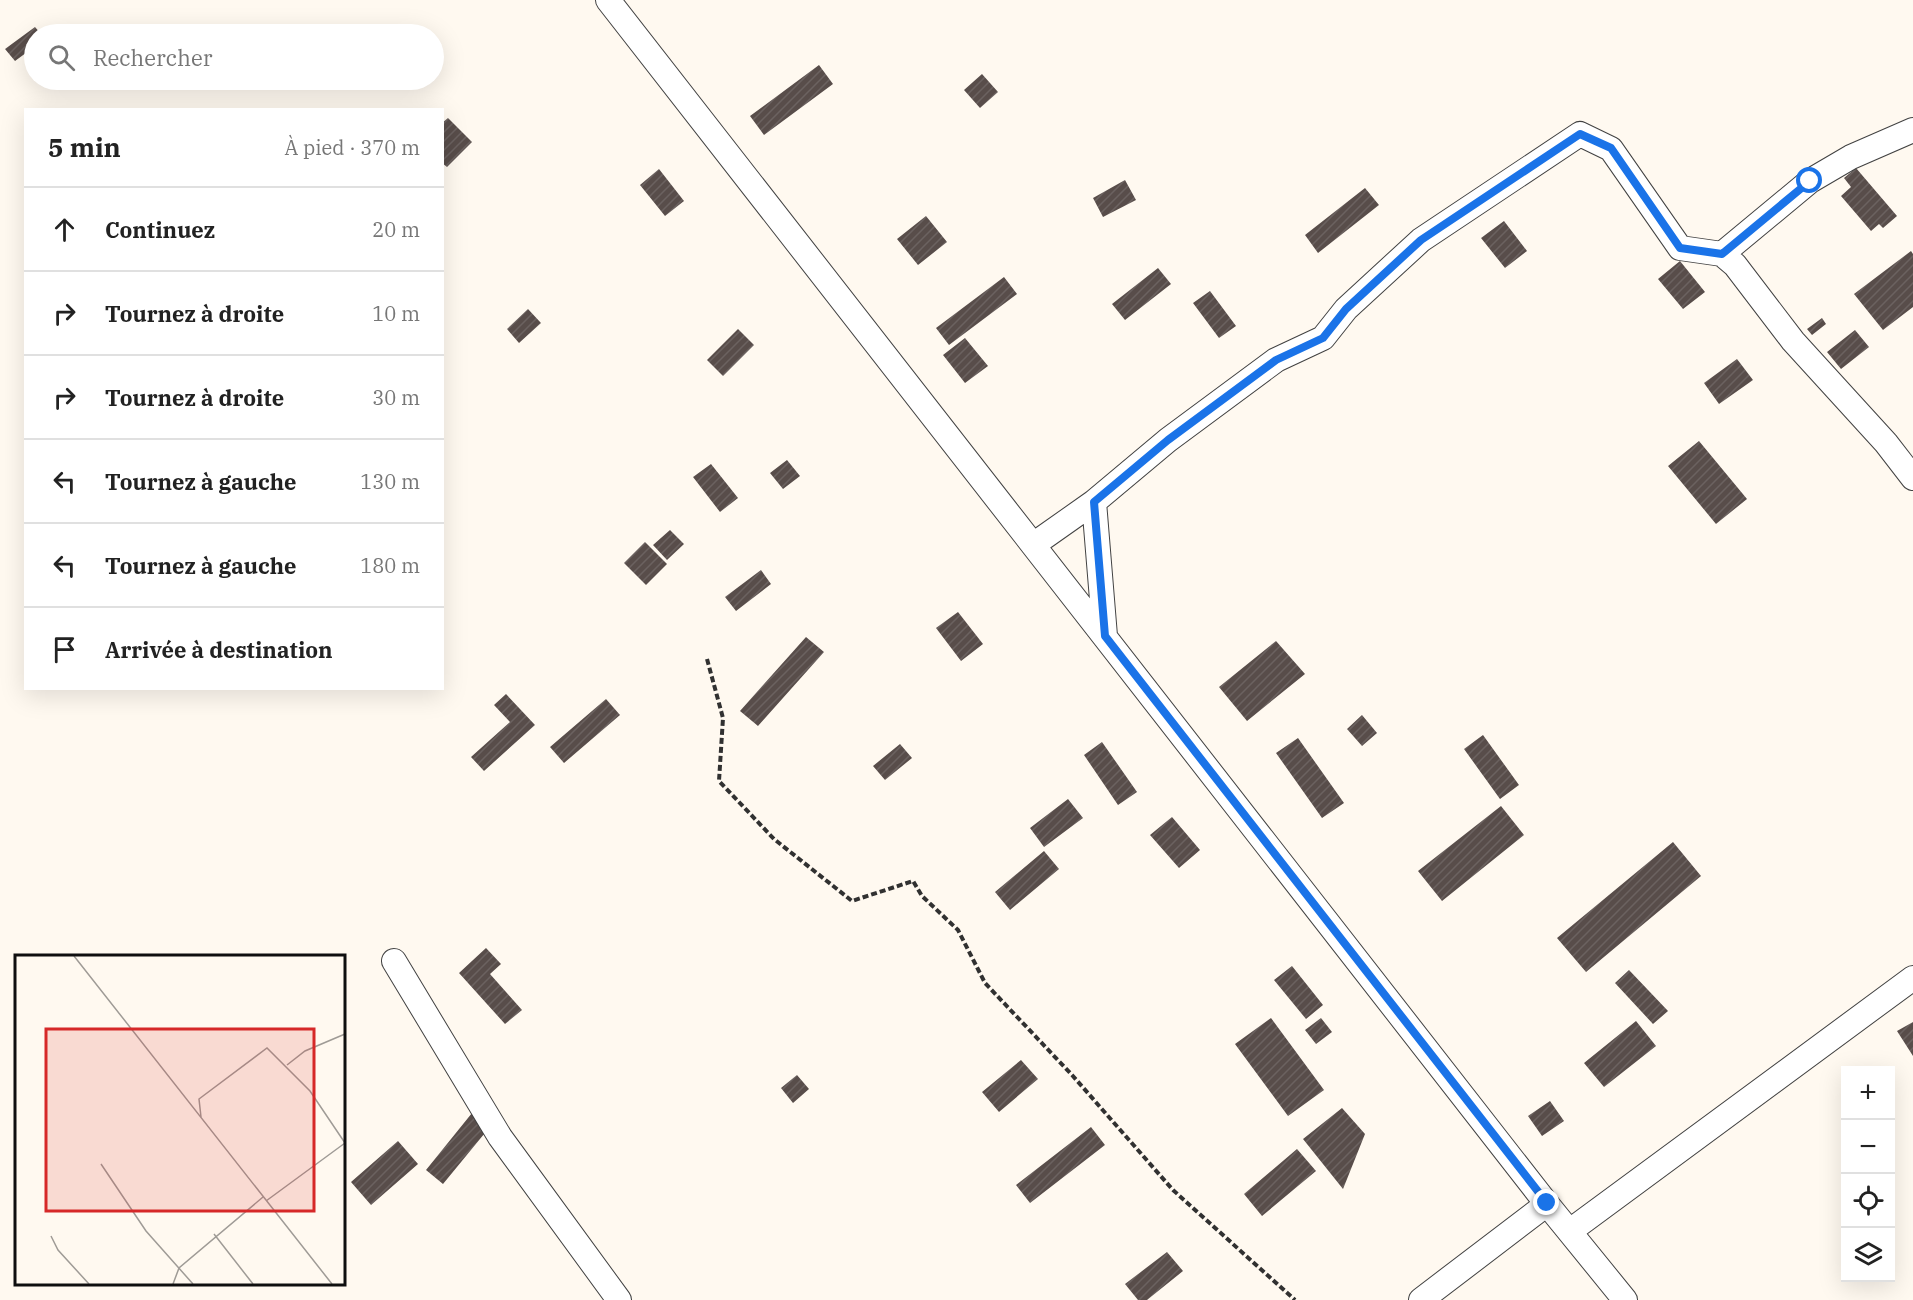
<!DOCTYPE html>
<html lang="fr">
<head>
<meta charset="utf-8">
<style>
  :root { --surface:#fff; --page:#f2f2f2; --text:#222; --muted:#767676; --line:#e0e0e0 }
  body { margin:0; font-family:"IBM Plex Serif",serif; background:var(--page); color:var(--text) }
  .controls { position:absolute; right:18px; bottom:18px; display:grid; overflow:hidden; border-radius:0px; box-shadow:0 6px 24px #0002 }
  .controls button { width:54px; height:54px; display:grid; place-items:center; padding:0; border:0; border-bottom:2px solid var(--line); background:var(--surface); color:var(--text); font:30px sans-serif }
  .stop { position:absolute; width:18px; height:18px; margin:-14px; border:4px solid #1a73e8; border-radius:50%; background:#fff }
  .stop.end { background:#1a73e8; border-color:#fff; box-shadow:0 2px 6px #0008 }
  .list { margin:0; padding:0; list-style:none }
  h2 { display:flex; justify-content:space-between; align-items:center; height:78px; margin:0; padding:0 24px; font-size:26px }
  h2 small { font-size:20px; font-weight:400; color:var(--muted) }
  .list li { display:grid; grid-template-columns:39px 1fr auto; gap:18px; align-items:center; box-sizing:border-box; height:84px; padding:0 24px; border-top:2px solid var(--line) }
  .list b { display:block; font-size:22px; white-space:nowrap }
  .list em { font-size:20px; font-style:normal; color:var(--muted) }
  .icon { flex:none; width:33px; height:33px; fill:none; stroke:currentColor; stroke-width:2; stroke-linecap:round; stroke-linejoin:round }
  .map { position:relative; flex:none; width:1913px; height:1300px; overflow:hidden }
  .search { position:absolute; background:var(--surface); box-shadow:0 6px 24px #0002; left:24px; top:24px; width:420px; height:66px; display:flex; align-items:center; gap:15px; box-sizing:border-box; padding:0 21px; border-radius:33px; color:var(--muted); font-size:22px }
  .panel { position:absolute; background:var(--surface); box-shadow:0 6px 24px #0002; left:24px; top:108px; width:420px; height:582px; border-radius:0px }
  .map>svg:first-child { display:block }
  .building { fill:url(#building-hatch) }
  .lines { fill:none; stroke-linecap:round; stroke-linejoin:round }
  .minor-casing { stroke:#424242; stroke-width:26 }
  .path { stroke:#313131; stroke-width:4; stroke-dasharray:6 3; stroke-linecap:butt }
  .minor { stroke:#fff; stroke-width:24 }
  .route { stroke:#1a73e8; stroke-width:8 }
  .inset-road { fill:none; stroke:#9f9b96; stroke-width:1.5 }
  .view { fill:#d62828; fill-opacity:0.15; stroke:#d62828; stroke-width:3 }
  .inset-edge { fill:none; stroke:#0f0f0f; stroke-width:3 }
</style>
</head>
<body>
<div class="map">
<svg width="1913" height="1300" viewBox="0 0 1913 1300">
  <defs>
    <pattern id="building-hatch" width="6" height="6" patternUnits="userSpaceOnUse" patternTransform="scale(1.5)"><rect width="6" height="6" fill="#584d4a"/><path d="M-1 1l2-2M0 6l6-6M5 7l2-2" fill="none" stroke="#6b6260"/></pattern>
  </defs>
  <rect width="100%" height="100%" fill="#fff9f0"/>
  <path class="building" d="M35 27 41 34H34V47L15 61 5 49Z
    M819 65 833 84 764 135 750 116Z
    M982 74 998 92 980 108 964 90Z
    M448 118 472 142 447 167 442 163V123Z
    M1856 168 1897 216 1883 228 1879 224 1871 231 1841 196 1851 187 1844 178Z
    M659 169 684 201 665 216 640 185Z
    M1125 180 1136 200 1103 217 1093 198Z
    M1365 188 1379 205 1318 253 1305 235Z
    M926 216 947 242 918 265 897 239Z
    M1504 221 1527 251 1505 268 1481 238Z
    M1911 251 1913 254V307L1883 330 1854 294Z
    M1680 261 1705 292 1683 309 1658 279Z
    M1158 268 1171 284 1125 320 1112 304Z
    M1004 277 1017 294 949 345 936 328Z
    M1210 291 1236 326 1219 338 1193 303Z
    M528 309 541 323 519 343 507 329Z
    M1822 318 1826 324 1812 335 1807 329Z
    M738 329 754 345 723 376 707 360Z
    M1855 330 1869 347 1841 369 1827 352Z
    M965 338 988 366 965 383 943 355Z
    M1737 359 1753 380 1719 404 1704 383Z
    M1699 441 1747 499 1716 524 1668 466Z
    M787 460 800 476 783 489 770 473Z
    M711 464 738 498 720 512 693 477Z
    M670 530 684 544 667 560 653 545Z
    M645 542 667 564 646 585 624 563Z
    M761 570 771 584 736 611 725 597Z
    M958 612 983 644 961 661 936 628Z
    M806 637 824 652 758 726 740 711Z
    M1276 641 1305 674 1247 721 1219 687Z
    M506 694 535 725 484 771 471 757 510 722 494 705Z
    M606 699 620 715 564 763 550 747Z
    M1362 715 1377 733 1362 746 1347 729Z
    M1483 735 1519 785 1500 799 1464 749Z
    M1298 738 1344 803 1322 818 1276 753Z
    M1102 742 1137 792 1118 805 1084 755Z
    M900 744 912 758 885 780 873 766Z
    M1068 799 1083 818 1044 847 1030 828Z
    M1501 806 1524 835 1442 901 1418 871Z
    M1172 817 1200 850 1179 868 1150 835Z
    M1673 842 1701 876 1586 972 1557 938Z
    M1044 851 1059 869 1010 910 995 892Z
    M486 948 501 964 490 974 522 1010 505 1024 459 973Z
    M1292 966 1323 1005 1306 1019 1274 980Z
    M1629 970 1668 1011 1653 1024 1615 983Z
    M1271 1018 1324 1090 1288 1116 1235 1044Z
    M1321 1018 1332 1032 1316 1044 1305 1030Z
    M1636 1021 1656 1046 1604 1087 1584 1063Z
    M1913 1022V1056L1897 1031Z
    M1021 1060 1038 1079 999 1112 982 1092Z
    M797 1075 809 1089 793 1103 781 1088Z
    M1550 1101 1564 1121 1542 1136 1528 1116Z
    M1342 1108 1365 1134 1343 1189 1303 1139Z
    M472 1113 489 1128 443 1184 426 1170Z
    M1091 1127 1105 1145 1030 1203 1016 1185Z
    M398 1141 418 1164 371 1205 351 1182Z
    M1297 1149 1316 1171 1262 1216 1244 1194Z
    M1167 1252 1183 1271 1147 1300H1138L1125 1284Z"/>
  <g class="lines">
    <g class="minor-casing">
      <path id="minor" d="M608 0 1547 1204 1625 1300
        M1722 254 1810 181 1851 157 1913 130
        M1033 545 1094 502
        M1105 636 1094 502 1168 440 1276 360 1323 338 1346 309 1421 240 1580 134 1611 149 1680 248 1722 254 1735 265 1793 341 1886 443 1913 478
        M394 961 500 1137 619 1300
        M1570 1231 1913 978
        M1421 1300 1547 1204"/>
    </g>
    <path class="path" d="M707 659 723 718 719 781 774 839 852 901 913 881 922 896 958 930 985 983 1072 1075 1173 1190 1295 1300"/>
    <use href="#minor" class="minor"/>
  </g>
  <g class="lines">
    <path class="route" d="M1547 1203 1105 636 1094 502 1168 440 1276 360 1323 338 1346 309 1421 240 1580 134 1611 148 1680 248 1722 254 1810 181"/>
  </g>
  <g transform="translate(15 955)">
    <rect width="330" height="330" fill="#fff9f0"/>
    <path class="inset-road" d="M59 1 317 329M272 110 290 96 330 79M186 162 184 144 252 93 295 136 330 188M86 209 131 276 178 329M251 246 330 188M199 279 238 329M36 281 43 295 74 329M158 329 164 313 248 242"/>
    <path class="view" d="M31 74H299V256H31Z"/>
    <rect width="330" height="330" class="inset-edge"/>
  </g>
</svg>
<div class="controls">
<button>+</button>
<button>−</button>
<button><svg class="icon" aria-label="locate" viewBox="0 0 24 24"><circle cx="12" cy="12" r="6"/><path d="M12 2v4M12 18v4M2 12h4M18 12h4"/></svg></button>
<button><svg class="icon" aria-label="layers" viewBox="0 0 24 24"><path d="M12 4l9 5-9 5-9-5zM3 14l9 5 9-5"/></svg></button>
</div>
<div class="stop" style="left:1810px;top:181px"></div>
<div class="stop end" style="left:1547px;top:1203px"></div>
<div class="search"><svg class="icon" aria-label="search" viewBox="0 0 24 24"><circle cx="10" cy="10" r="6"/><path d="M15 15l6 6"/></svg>Rechercher</div>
<section class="panel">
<h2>5 min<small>À pied · 370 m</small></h2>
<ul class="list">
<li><svg class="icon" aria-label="ahead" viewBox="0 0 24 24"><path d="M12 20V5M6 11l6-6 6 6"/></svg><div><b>Continuez</b></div><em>20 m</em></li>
<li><svg class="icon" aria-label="right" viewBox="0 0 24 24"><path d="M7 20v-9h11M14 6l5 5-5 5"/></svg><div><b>Tournez à droite</b></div><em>10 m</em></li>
<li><svg class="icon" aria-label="right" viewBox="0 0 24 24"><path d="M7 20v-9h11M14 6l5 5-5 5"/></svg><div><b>Tournez à droite</b></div><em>30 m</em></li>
<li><svg class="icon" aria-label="left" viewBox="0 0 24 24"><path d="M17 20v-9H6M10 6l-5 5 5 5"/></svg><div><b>Tournez à gauche</b></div><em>130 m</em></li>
<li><svg class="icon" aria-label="left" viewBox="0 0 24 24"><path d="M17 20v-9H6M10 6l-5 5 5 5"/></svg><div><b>Tournez à gauche</b></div><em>180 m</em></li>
<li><svg class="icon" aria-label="arrive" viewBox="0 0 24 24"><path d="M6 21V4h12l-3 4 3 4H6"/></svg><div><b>Arrivée à destination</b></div></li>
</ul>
</section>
</div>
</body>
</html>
